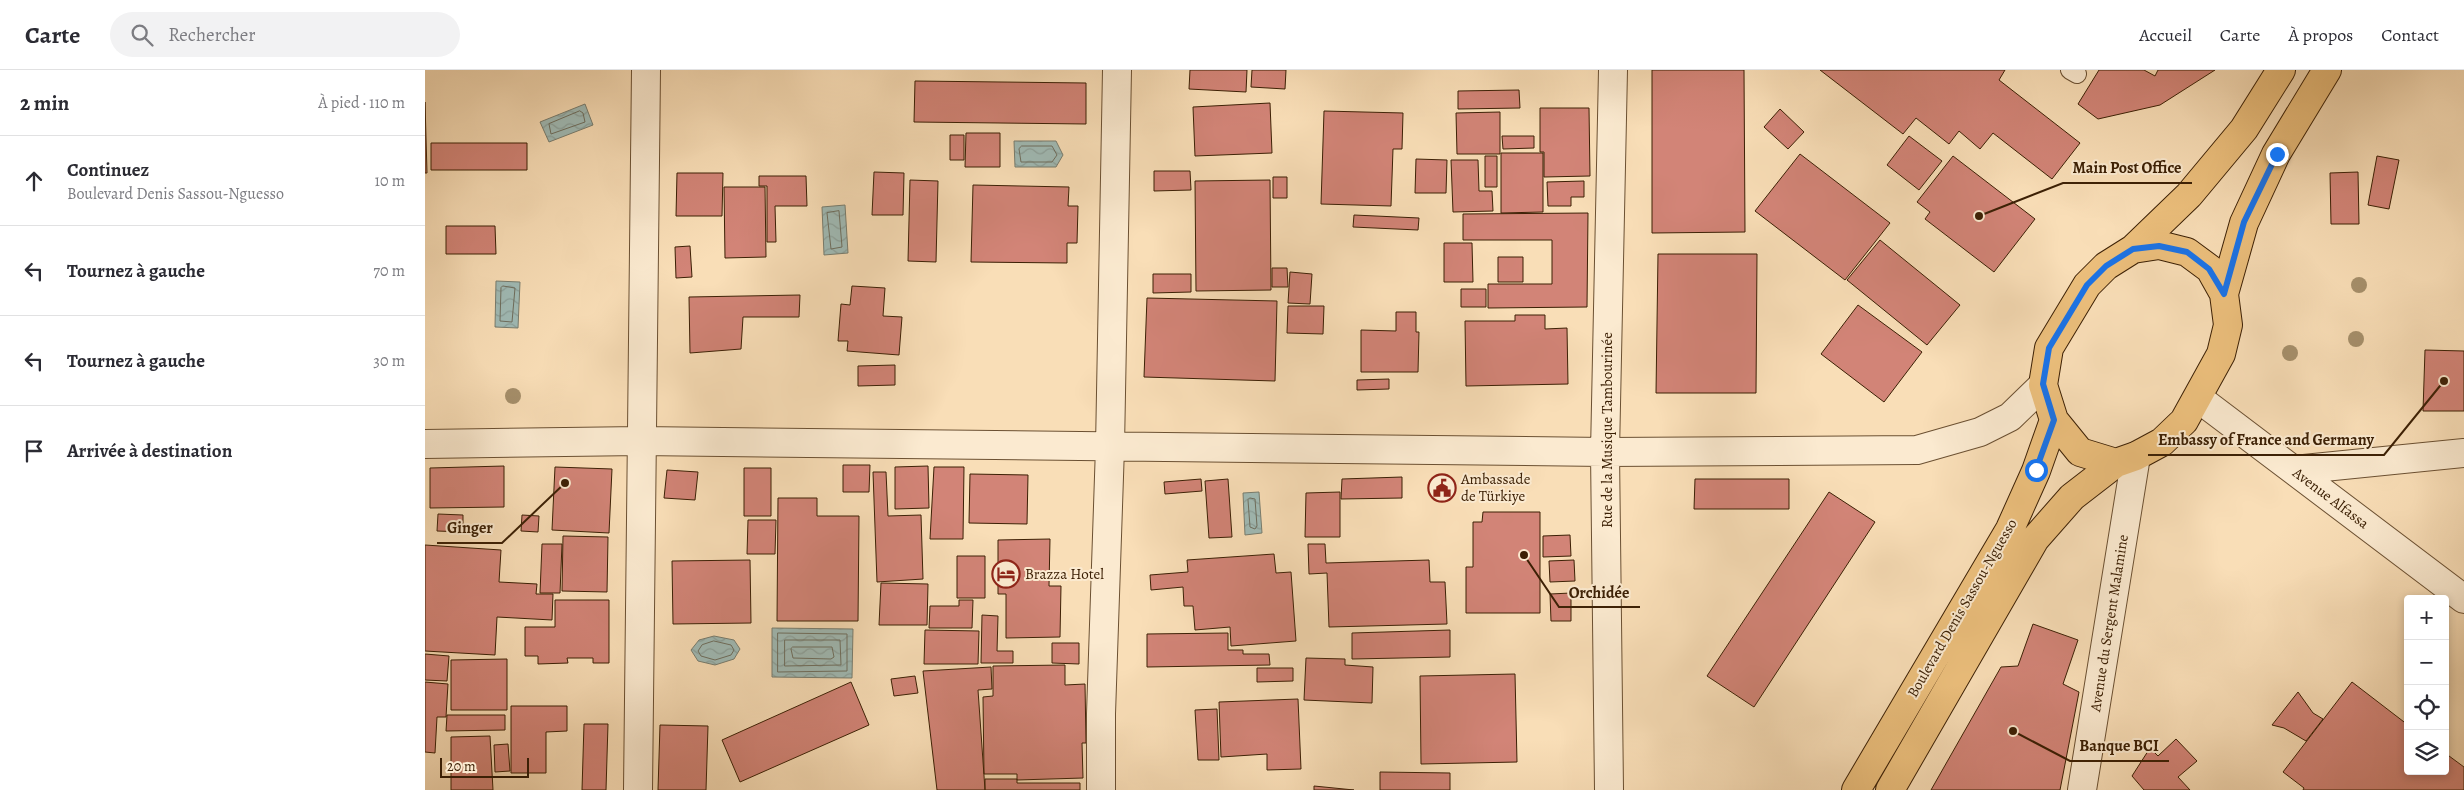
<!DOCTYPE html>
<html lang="fr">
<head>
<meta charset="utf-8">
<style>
  :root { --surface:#fff; --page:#f2f2f3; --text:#2b2b33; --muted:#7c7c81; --line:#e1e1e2 }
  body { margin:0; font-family:Alegreya,serif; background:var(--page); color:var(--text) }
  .controls { position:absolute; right:15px; bottom:15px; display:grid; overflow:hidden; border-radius:5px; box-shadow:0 2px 8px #0003 }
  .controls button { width:45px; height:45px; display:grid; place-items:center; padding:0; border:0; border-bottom:1px solid var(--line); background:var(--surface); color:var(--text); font:25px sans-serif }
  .scale { position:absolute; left:15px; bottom:12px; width:89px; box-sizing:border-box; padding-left:5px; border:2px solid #3c2005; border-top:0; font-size:14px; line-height:18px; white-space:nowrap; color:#3c2005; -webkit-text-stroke:4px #fbead0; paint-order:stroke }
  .stop { position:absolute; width:15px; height:15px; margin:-11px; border:4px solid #1a73e8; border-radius:50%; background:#fff }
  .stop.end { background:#1a73e8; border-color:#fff; box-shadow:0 1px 5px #0008 }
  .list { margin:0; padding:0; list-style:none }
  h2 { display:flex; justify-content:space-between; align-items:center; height:65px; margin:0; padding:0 20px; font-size:21px }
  h2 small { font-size:16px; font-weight:400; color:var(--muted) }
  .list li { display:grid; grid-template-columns:32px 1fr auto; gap:15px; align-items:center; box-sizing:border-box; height:90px; padding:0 20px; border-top:1px solid var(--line) }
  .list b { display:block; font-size:19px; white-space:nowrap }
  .list p { margin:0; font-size:16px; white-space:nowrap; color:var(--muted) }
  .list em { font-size:16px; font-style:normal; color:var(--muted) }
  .icon { flex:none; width:28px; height:28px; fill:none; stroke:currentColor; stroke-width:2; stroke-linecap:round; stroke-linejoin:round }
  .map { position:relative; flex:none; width:2039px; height:720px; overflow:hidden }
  header { display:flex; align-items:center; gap:30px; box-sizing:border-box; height:70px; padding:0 25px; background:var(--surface); border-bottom:1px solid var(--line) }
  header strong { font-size:24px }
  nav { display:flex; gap:28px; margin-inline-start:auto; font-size:18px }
  .search { width:350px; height:45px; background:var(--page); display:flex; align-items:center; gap:12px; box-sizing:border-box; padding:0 18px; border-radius:28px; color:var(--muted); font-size:19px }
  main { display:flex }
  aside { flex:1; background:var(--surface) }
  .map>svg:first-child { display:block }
  .water { fill:url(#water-waves); stroke:#787d6f }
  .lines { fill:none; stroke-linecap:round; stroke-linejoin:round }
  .shore { stroke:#6e6e5e; stroke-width:1 }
  .building { fill:#d28477; stroke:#3c2005 }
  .service-casing { stroke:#6b5032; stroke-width:20 }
  .minor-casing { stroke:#6b5032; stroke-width:30 }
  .primary-casing { stroke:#3c2005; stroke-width:30 }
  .service { stroke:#fbead0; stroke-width:18 }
  .minor { stroke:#fbead0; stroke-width:28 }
  .primary { stroke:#ecbf7c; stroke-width:28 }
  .tree { fill:#a6906c }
  .route { stroke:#1a73e8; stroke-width:6 }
  .labels { text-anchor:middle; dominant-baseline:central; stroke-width:4; stroke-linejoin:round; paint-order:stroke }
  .street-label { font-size:15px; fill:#3c2005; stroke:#fbead0 }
  .poi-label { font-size:15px; fill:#3c2005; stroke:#fbead0; text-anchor:start }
  .leader { fill:none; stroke:#3c2005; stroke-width:2 }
  .callout-dot { fill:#3c2005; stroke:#fbead0; stroke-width:2 }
  .callout-label { font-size:16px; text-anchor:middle; font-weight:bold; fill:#3c2005; stroke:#fbead0; stroke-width:4; stroke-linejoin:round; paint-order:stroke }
</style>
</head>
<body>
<header>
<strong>Carte</strong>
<div class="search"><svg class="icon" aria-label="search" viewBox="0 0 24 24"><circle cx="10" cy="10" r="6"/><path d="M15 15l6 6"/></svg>Rechercher</div>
<nav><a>Accueil</a><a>Carte</a><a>À propos</a><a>Contact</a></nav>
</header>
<main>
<aside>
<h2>2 min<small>À pied · 110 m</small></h2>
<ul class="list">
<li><svg class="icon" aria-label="ahead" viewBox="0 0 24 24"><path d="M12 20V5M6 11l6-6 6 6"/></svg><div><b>Continuez</b><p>Boulevard Denis Sassou-Nguesso</p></div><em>10 m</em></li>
<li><svg class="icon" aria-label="left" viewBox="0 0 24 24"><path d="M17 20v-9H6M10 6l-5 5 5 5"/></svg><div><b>Tournez à gauche</b></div><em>70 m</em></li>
<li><svg class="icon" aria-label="left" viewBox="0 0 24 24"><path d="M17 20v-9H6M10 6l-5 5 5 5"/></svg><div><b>Tournez à gauche</b></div><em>30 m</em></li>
<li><svg class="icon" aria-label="arrive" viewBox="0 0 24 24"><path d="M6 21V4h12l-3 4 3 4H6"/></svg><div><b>Arrivée à destination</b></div></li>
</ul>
</aside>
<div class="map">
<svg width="2039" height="720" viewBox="0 0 2039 720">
  <defs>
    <pattern id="water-waves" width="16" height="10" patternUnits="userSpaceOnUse" patternTransform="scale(1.25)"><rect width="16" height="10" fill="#a0bbb6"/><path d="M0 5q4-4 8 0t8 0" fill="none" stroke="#8ba09b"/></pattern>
  </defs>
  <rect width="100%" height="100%" fill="#f9deb7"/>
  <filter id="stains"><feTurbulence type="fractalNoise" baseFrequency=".004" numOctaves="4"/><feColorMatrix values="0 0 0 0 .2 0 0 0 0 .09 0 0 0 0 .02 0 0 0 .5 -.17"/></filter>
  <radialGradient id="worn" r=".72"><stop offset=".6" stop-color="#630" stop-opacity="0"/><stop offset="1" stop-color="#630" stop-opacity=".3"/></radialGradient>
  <path class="water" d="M160 34 168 55 124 72 115 52Z
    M589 71H631L638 85 631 97H590Z
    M420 135 423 183 399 185 397 137Z
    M71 211 95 212 93 258 70 257Z
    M834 422 837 463 820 465 818 423Z
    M347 558 428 559 427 608 347 607Z
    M289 566 309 570 315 579 309 589 290 595 273 591 266 580 274 570Z"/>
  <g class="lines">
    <path class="shore" d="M155 41 158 43 160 52 126 64 124 54Z
      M597 76H627L632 85 627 92H596L594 79Z
      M414 141 417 177 406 179 402 143Z
      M78 216 90 218 87 252 75 251 76 218Z
      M825 428 830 429 832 456 830 459 825 457 823 430Z
      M353 563 422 564V601L353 602Z
      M360 570H415L416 595 360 596Z
      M289 571 306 575 309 580 306 585 290 590 276 586 273 581 277 575Z
      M368 577H407L409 587 406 589 368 588 366 579Z"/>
  </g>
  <path class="building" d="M765 0H822L821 22 764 19Z
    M827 0H861L860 19 826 17Z
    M1227 0H1319L1320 162 1227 163Z
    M1395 0H1580L1574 10 1655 73 1627 109 1568 63 1555 79 1534 61 1524 74 1491 48 1478 64Z
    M1674 0H1719L1730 6 1733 0H1790L1735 35 1673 49 1653 34Z
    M490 11 661 13V54L489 52Z
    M1094 20 1095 38 1033 39V21Z
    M0 32 2 103H0Z
    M845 33 847 83 770 86 768 37Z
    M1115 38H1164L1165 106 1119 107V82H1115Z
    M1355 39 1379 62 1363 79 1339 57Z
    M899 41 978 43 977 79H968L966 136 896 134Z
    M1075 42V84H1032L1031 43Z
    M541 63H575V97H540Z
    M525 65H539V90H525Z
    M1077 66H1109V78L1078 79Z
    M1484 66 1517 91 1494 120 1462 95Z
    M6 73H102V100H6Z
    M1076 83H1118V142L1076 143Z
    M1375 84 1465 153 1420 210 1330 141Z
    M1060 86H1072V117H1060Z
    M1528 86 1610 149 1569 202 1500 149 1505 142 1492 132Z
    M1952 86 1974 90 1964 139 1943 135Z
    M991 89 1022 90 1021 123H990Z
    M1026 90H1053L1054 121H1067L1068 141 1028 142Z
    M729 101H765L766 120 729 121Z
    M449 102 479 103 478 145H447Z
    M1933 102 1934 154H1906L1905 103Z
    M252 103H298L297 146H251Z
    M334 106H381L382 136H350L351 172H342V116H334Z
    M848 107H862V128H848Z
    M485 110 513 111 511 192 483 191Z
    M845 110 846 220 771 221 770 111Z
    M1159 111V127H1146V136H1123L1122 112Z
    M548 115 644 117 643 136H653L652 173H642V193L546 192Z
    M299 117H340L341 187 300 188Z
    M1163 143 1162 237 1063 238V214H1127V170H1038V144Z
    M929 145 994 148 993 160 928 157Z
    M21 156H70L71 184H21Z
    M1455 170 1535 235 1502 275 1422 210Z
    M1019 173H1047L1048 212H1019Z
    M265 176 267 207 251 208 250 177Z
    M1233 184H1332L1331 323H1231Z
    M1073 187H1098V212H1073Z
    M847 198H862L863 217H847Z
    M865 202 887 204 885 234 863 233Z
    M728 204H766V222L728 223Z
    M427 216 460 218 458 246 477 247 474 285 422 281 423 271H413L416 234 425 235Z
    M1036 219H1061V237H1036Z
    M375 225 374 247H318L316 279 265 283 264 227Z
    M722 228 852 231 850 311 719 307Z
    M1433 235 1497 282 1459 332 1396 284Z
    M863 236H899L898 264 862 263Z
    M971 242H991V262H994L993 302H936V260L971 261Z
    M1090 245H1120V259L1142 258 1143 314 1041 316 1040 251H1090Z
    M2000 280 2039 281V341H1998Z
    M470 295V315L433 316V296Z
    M964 309V319L932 320V310Z
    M418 395H445L444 422H418Z
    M79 396V437L5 438V398Z
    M503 396 504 438 470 439V397Z
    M130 397 187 399 184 463 127 460Z
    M509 397H539L538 469H505Z
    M319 398H346V446H319Z
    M242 400 273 402 270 430 239 428Z
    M448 402H461L463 446 496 445 498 509 452 512Z
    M545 404 603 405 602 454 544 453Z
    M977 407V428L916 429 917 409Z
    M776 409 777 421 740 424 739 412Z
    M803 409 807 467 784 468 780 411Z
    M1270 409H1364V439H1269Z
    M915 422V467H880L881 423Z
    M1404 422 1450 452 1329 637 1282 606Z
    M353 428H392V446H434L433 551H352Z
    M1058 442H1115V543H1041V497H1048V452H1057Z
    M13 444 38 445V462L12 461Z
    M97 445 114 446 113 462 96 461Z
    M323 450H351L350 484H322Z
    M1145 465 1146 486 1118 487V466Z
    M138 466 183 467 182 522 137 521Z
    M625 469 624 516H636L635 567 581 568V524H573V470Z
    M117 474H137L135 523H115Z
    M883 474H900L901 493 1004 490 1005 512H1020L1022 554 904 557 902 503 884 504Z
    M0 475 76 480 74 512 112 514 111 524H128L127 550 72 547 70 585 0 581Z
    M849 484 851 503 866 502 871 571 806 576 805 557 770 560 768 536H759L758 517 726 520 725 505 763 502 762 490Z
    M532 486H560V528H532Z
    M325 490 326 553 248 554 247 491Z
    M1149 490 1150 511 1125 512 1124 491Z
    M456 513 503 514 502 555H454Z
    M1146 523V551H1126L1125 524Z
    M130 530H184V593H168V588H142L143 593 113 594V586H100V557H130Z
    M534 530H548L547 558H504L505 536H534Z
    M557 545 573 546 572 581H588V593H556Z
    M1608 554 1653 570 1638 614 1654 622 1635 720H1506L1576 597 1593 596Z
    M500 560 554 561 553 594H499Z
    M1025 560V587L927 589V563Z
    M803 563V580H818V584H844L845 595 722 597V564Z
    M627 573H654V594L627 593Z
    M0 584 24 586 22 611 0 610Z
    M881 588 920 589V595L948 597 947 633 879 630Z
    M82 589V640H26V590Z
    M640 595V615L660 614 661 673H657L658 708 592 710V704H559L558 627 568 626V596Z
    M566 597 567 619 553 620 560 720H512L498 601Z
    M832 598H868V611L832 612Z
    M1090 604 1092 692 996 694 995 606Z
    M490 606 493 623 469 626 466 609Z
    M0 612 23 614 21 647H12L10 683 0 682Z
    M426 612 444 655 315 712 297 670Z
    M1927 612 1983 655V701H2020V683L2039 697V720H1878L1879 718 1858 702Z
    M1873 622 1888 643 1898 649 1881 671 1859 658 1847 655Z
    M873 629 876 699 842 700V684L796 687 794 632Z
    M86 636H142V661L121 662V703H86Z
    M792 639 794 690H773L770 640Z
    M22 645H80V660L21 661Z
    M159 654H183L181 720H157Z
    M235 655 283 656 281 720H233Z
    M65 666 68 720H26V667Z
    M1751 669 1772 691 1753 707 1765 720H1719L1707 706 1725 678 1733 686Z
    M83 674 85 701 70 702 69 675Z
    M955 702 1025 703V720H955Z
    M560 709H592V713H655V720H560Z
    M889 716 929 720H889Z"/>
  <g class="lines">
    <g class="service-casing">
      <path id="service" d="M1645 0 1652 4"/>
    </g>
    <g class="minor-casing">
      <path id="minor" d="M1773 328 2039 529
        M0 374 215 371 1180 382 1492 380 1555 362 1585 347 1618 315
        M1869 400 2039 383
        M213 720 221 0
        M676 720V644L685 377 692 0
        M1184 720 1180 382 1188 0
        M1657 720 1711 386"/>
    </g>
    <g class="primary-casing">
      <path id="primary" d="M1734 175 1762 182 1785 199 1799 224 1803 255 1796 284 1759 351 1737 372 1711 386 1691 393 1655 382 1629 350 1618 315 1624 278 1662 215 1681 196 1708 179Z
        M1708 179 1764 125 1819 59 1856 0
        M1799 224 1819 153 1851 84 1902 0
        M1431 720 1585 459 1611 401 1629 350
        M1465 720 1610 469 1647 427 1691 393"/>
    </g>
    <use href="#service" class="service"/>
    <use href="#minor" class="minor"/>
    <use href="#primary" class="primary"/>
  </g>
  <g class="tree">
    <circle cx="1934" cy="215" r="8"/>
    <circle cx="1931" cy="269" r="8"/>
    <circle cx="1865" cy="283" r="8"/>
    <circle cx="88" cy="326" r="8"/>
  </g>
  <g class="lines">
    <path class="route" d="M1611 400 1629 350 1618 314 1624 278 1662 215 1681 196 1708 179 1734 176 1762 182 1784 199 1799 224 1819 152 1852 84"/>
  </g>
  <defs>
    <g id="civic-ring" transform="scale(1.4375)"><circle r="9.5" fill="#fbead0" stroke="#8f2418" stroke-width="1.5"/><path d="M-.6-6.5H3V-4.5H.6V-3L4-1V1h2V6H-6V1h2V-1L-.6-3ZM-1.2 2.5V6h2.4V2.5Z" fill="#8f2418"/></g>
    <g id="hotel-ring" transform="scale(1.4375)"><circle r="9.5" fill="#fbead0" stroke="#8f2418" stroke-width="1.5"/><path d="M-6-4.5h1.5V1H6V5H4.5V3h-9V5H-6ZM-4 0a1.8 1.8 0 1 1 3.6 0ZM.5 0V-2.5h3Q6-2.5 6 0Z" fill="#8f2418"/></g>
  </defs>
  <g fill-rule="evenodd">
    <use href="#civic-ring" x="1017" y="418"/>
    <use href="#hotel-ring" x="581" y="504"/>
  </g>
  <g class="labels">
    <g class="street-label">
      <text transform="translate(1182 360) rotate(-90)">Rue de la Musique Tambourinée</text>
      <text transform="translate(1906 428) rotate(37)">Avenue Alfassa</text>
      <text transform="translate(1537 538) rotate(-60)">Boulevard Denis Sassou-Nguesso</text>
      <text transform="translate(1684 553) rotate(-81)">Avenue du Sergent Malamine</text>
    </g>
    <g class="poi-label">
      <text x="1036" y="409">Ambassade<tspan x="1036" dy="17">de Türkiye</tspan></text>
      <text x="600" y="504">Brazza Hotel</text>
    </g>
  </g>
  <path class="leader" d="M1554 146L1638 113H1767M2019 311L1959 385H1723M140 413L77 473H12M1099 485L1134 537H1215M1588 661L1645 691H1744"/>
  <g class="callout-dot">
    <circle cx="1554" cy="146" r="5"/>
    <circle cx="2019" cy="311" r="5"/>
    <circle cx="140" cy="413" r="5"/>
    <circle cx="1099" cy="485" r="5"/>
    <circle cx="1588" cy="661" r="5"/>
  </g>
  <g class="callout-label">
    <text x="1702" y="103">Main Post Office</text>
    <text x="1841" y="375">Embassy of France and Germany</text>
    <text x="45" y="463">Ginger</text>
    <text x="1174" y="528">Orchidée</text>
    <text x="1694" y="681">Banque BCI</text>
  </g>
  <rect width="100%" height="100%" filter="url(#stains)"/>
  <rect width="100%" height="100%" fill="url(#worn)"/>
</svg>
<div class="controls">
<button>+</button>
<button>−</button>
<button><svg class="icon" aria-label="locate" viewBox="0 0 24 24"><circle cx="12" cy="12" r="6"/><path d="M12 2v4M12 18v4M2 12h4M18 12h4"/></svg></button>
<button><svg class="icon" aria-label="layers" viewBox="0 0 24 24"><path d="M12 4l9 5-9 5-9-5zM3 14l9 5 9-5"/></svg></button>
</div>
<div class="scale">20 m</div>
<div class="stop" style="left:1611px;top:400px"></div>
<div class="stop end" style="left:1852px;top:84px"></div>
</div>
</main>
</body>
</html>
